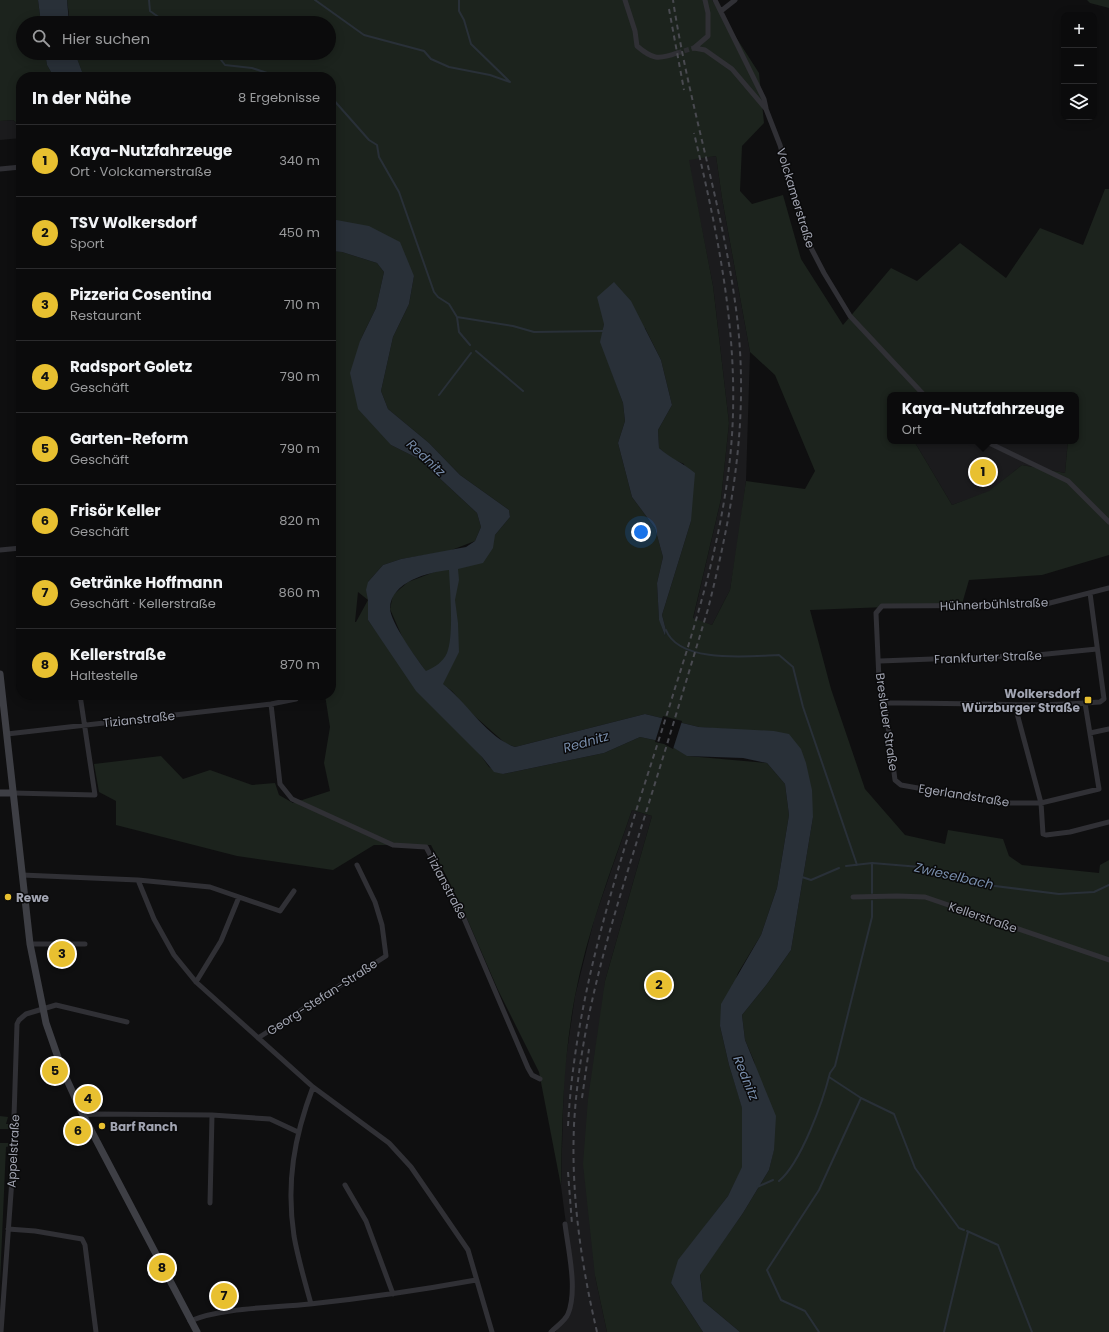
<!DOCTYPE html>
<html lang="de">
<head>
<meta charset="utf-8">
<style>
  :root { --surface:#0b0b0c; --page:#141415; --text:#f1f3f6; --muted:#9a9b9d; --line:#2b2b2d; --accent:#e8c030 }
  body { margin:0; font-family:Poppins,sans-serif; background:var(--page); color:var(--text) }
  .controls { position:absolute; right:12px; top:12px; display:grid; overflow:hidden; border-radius:8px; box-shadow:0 2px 10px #0003 }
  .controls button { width:36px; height:36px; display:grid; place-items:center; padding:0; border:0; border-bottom:1px solid var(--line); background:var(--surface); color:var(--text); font:20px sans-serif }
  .you { position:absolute; left:641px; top:532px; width:14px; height:14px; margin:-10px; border:3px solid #fff; border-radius:50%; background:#1a73e8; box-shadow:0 0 0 6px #1a73e833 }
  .badge { display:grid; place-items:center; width:26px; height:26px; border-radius:50%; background:var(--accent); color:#111; font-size:13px; font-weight:700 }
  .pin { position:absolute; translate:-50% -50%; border:2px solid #fff; box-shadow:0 1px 4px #0006 }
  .popup { position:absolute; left:887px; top:392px; width:192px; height:52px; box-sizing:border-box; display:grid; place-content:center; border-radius:8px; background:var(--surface); filter:drop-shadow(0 1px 3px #0005); font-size:13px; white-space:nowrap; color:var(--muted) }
  .popup b { font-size:15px; color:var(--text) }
  .popup::after { content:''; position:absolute; left:50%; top:100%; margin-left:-8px; border:8px solid transparent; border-top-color:var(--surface) }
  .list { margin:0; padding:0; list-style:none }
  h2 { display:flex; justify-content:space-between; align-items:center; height:52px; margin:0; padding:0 16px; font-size:17px }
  h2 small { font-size:13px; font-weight:400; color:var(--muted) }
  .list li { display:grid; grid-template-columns:26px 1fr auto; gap:12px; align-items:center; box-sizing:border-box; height:72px; padding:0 16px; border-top:1px solid var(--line) }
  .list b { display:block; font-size:15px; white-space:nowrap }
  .list p { margin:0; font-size:13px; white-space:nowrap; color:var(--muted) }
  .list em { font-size:13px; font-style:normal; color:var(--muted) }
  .icon { flex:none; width:22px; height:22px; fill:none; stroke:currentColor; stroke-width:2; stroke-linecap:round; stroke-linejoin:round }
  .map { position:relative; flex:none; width:1109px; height:1332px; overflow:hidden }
  .search { position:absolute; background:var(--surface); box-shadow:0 2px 10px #0003; left:16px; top:16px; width:320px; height:44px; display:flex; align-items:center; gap:10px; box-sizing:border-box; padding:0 14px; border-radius:22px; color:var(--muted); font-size:15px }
  .panel { position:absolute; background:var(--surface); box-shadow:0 2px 10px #0003; left:16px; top:72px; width:320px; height:628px; border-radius:16px }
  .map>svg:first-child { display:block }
  .built { fill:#1b1b1d }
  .green { fill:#1c231d; fill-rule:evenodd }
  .water { fill:#293038; fill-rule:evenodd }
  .pier { fill:#0f0f10 }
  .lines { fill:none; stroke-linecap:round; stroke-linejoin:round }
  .stream { stroke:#293038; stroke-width:2 }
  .street-tunnel { stroke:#2c2d30; stroke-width:5; stroke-dasharray:5 2.5; stroke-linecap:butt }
  .street { stroke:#303035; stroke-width:5 }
  .secondary { stroke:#3e3f45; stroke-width:7 }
  .rail { stroke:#494a50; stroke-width:2; stroke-dasharray:5 4; stroke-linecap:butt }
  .poi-dot { fill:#e8c030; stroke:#0a0a0b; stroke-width:1.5 }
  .labels { text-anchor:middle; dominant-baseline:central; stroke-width:3; stroke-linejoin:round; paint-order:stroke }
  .street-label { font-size:12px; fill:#a1a4b1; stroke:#0a0a0b }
  .poi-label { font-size:12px; font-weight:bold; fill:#a1a4b1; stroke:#0a0a0b; text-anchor:start }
  .water-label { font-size:13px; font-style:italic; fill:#788dab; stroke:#0a0a0b }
</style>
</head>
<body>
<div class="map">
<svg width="1109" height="1332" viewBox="0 0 1109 1332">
  <rect width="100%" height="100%" fill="#0f0f10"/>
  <path class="built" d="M13 120 21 127V138L0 140V121Z
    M716 156 722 198 750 352 746 481 739 535 730 590 712 625 693 619 721 499 729 423 713 286 688 159Z
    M914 441H1068L1065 473 1022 465 989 492 952 505Z
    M632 810 652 816 605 981 595 1276 607 1332H556L559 1321 570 1316 574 1285 561 1186 564 1072 575 996 594 920Z"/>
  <path class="green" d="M0 0H38L41 23H23V53H45L47 65 54 77H21V127L13 120 0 121Z
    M67 0H712L759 73 764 123 742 146 740 191 752 204 783 195 801 259 843 325 891 268 917 281 960 243 1006 278 1040 228 1083 245 1105 189H1109V555L1042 575 969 580 962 604 810 610 831 689 865 789 905 835 945 844 948 830 1003 839 1009 856 1022 865 1099 873 1100 865 1109 860V1332H740L703 1301 700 1274 743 1213 769 1170 774 1149 754 1061 745 1040 742 1015 767 984 791 950 813 817 751 731 699 727 645 714 515 747 505 743 470 712 452 691 427 673 404 641 390 609 393 595 408 582 437 571 495 535 510 517 509 510 460 475 429 443 388 409 381 391 393 337 409 304 414 276 334 219H331V77H84L75 53H329V23H70ZM716 156 722 198 750 352 775 375 815 471 805 489 746 481 730 590 712 625 693 618 721 499 729 423 713 286 689 160ZM604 324 645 328 661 360 672 405 658 430 659 448 670 458 684 464 691 521 662 615 666 630 665 636 659 619 657 583 663 557 655 528 632 497 618 443 625 421 623 403 601 342ZM1048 393 1049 395H1076V441H1068L1065 473 1022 465 989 491 952 505 914 441H890V395H1030Z
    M1087 0H1109V8L1090 3Z
    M331 251 342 252 377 263 384 272 376 308 360 341 391 445 419 459 477 513 481 527 475 541 449 551 401 559 383 565 368 582V620L391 652 482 757 489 767 503 774 604 753 640 737 664 742 688 756 767 763 785 784 789 815 777 888 761 935 738 973 720 1026 729 1065 742 1107 743 1167 728 1196 708 1222 671 1283 703 1332H607L595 1276 583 1164 588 1099 605 981 652 816 632 810C611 871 587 932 575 996 563 1059 562 1122 561 1186L539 1072 498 990 465 914 431 845H374L333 870 237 856 116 825V801L99 792 94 764 161 756 183 779 210 770 252 785 275 783 279 795 293 803 330 791 324 763 330 727 325 695H331ZM358 592 368 600 356 622H355Z
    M0 1116 8 1117 6 1124H9L10 1129H0Z
    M0 1143H10V1146L6 1147 0 1282Z"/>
  <path class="water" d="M38 0H67L69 23H41Z
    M45 53H75L84 77H54L47 65Z
    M331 219 369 226 400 242 414 276 409 304 393 337 381 391 388 409 429 443 460 475 509 510 510 517 495 535 493 548 483 563 458 569 459 580 455 600 458 623 459 652 443 684C468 703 485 736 515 747L645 714 699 727 774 731 789 734 801 749 806 763 812 790 813 817 791 950 767 984 742 1015 745 1040 776 1116 774 1150 769 1170 743 1213 700 1275 703 1301 740 1332H703L671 1283 678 1260 728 1196 742 1167V1108L729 1065 720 1026 721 1004 761 935 777 888 789 815 785 784 767 763 743 758 687 756 664 742 640 737 604 753 503 774 494 772 482 757 416 691 368 620V600L366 590 368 582 383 565 401 559 466 547 475 541 481 527 477 513 419 459 391 445 358 409 350 373 360 341 376 308 384 272 377 263 342 252 331 251ZM449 570C450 590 454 636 447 653 443 662 435 667 426 671 417 659 390 622 390 608 391 582 428 572 449 570Z
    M614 282 631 301 661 360 672 405 658 430 659 448C670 458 683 463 695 473L691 521 662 615 666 630 665 636 659 620 657 583 663 557 655 528 632 497 618 443 625 421 623 403 600 342 604 324 597 297Z"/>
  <path class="pier" d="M663 716 682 721 673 749 664 744 655 742Z"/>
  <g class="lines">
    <path class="stream" d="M149 0 150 11 167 23
      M315 0 364 35 424 51 431 59 449 67 490 75 510 82 471 44 464 20 459 11V0
      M218 56 225 65 252 68 279 77
      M331 97 369 140 377 145 379 157 399 192 434 292 438 297 449 304 457 317 459 332 470 345
      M457 317 513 326 534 332 603 331
      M476 351 523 391
      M439 395 471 353
      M666 630C679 664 750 656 779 655L793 667 803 707 857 865
      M846 866 872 863 920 867 979 884 1059 894 1094 892 1109 885
      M802 877 811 880 839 868
      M872 893V863
      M829 1077 861 1098 894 1114 915 1168 959 1228 964 1230
      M779 1181C801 1163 823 1101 830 1073L835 1066 872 917V901
      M757 1187 773 1180
      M967 1231 998 1245 1032 1332
      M819 1332 805 1311 781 1300 767 1270 819 1190 861 1098
      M944 1332 968 1232"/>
    <path class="street-tunnel" d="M677 53 694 48"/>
    <path class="street" d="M625 0 635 31 637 46C652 59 658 60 677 53
      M715 0 764 99 766 108
      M721 11 735 0
      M694 48 705 50 732 69 766 109 780 145 809 244 824 273 850 316 924 395
      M694 48 708 36V13L705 0
      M0 169 21 167
      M985 441 1068 481 1109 522
      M0 550 21 548
      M880 661 1037 655 1097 649
      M885 703C957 702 1028 708 1100 702L1104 699 1090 593
      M1085 703 1099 789 1041 803H1002L901 785 895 780 885 703 879 680 876 613 882 606 1042 605 1109 588
      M271 704 280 784 292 799 393 845 426 847 463 916 528 1068 532 1075 540 1079
      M1015 706 1041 803 1043 834 1046 835 1070 832 1109 822
      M1090 733 1109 729
      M7 734 271 704 296 699
      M13 793 95 795 80 695
      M22 875 138 880 154 919 174 955 196 982 313 1087 389 1143 411 1167 468 1250 492 1332
      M138 880 210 887 280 911 294 891
      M853 897 897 896 925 897 1109 960
      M30 944H85
      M196 982 221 941 239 897
      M258 1038 386 956 382 925 375 902 357 865
      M83 1115 96 1114 212 1115 270 1119 298 1132
      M345 1185 366 1221 393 1294
      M210 1203 212 1115
      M8 1229 35 1231 82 1239 85 1245 96 1332
      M311 1304C305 1282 298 1259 294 1236 286 1183 294 1137 313 1087
      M190 1321C223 1307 274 1308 310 1304 366 1298 421 1290 476 1280
      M1 1332 12 1179 17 1024 19 1020 26 1014 56 1005 127 1022
      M551 1332C557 1326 565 1321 568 1314 578 1290 568 1249 565 1224"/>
    <path class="secondary" d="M0 674 30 944 46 1023 62 1069 83 1115 197 1332
      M0 793H13"/>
    <path class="rail" d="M669 9 684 90
      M582 1098 589 1049
      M568 1126C576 974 632 829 676 685 699 613 720 542 729 467 743 353 720 243 694 133
      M568 1172 572 1224
      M597 1332C581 1264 571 1194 574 1125 580 1016 615 912 647 809 668 742 688 675 708 609 733 510 749 419 737 317 724 209 689 107 673 0"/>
  </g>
  <g class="poi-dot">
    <rect x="1084" y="696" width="8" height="8" rx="2"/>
    <circle cx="8" cy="897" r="4"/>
    <circle cx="102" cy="1126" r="4"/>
  </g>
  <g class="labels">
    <g class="street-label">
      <text transform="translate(796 198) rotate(73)">Volckamerstraße</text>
      <text transform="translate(994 604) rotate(-2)">Hühnerbühlstraße</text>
      <text transform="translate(988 657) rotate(-2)">Frankfurter Straße</text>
      <text transform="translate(139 719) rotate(-6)">Tizianstraße</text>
      <text transform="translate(887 722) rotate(82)">Breslauer Straße</text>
      <text transform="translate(964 795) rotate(9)">Egerlandstraße</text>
      <text transform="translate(447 886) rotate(62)">Tizianstraße</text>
      <text transform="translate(983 917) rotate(19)">Kellerstraße</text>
      <text transform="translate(322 997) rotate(-33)">Georg-Stefan-Straße</text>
      <text transform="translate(13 1151) rotate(-87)">Appelstraße</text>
    </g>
    <g class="poi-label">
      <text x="1080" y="693" text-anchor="end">Wolkersdorf<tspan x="1080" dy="14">Würzburger Straße</tspan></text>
      <text x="16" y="897">Rewe</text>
      <text x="110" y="1126">Barf Ranch</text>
    </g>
    <g class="water-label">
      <text transform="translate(426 458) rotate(43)">Rednitz</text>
      <text transform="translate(586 742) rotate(-16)">Rednitz</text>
      <text transform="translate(954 876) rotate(13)">Zwieselbach</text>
      <text transform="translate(746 1078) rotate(68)">Rednitz</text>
    </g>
  </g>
</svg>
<div class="controls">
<button>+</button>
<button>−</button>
<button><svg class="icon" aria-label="layers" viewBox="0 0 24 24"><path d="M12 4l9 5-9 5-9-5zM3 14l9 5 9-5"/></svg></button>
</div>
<div class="you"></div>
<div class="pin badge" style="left:983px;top:472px">1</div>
<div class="popup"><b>Kaya-Nutzfahrzeuge</b>Ort</div>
<div class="pin badge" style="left:659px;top:985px">2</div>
<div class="pin badge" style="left:62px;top:954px">3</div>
<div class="pin badge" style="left:88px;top:1099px">4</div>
<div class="pin badge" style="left:55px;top:1071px">5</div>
<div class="pin badge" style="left:78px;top:1131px">6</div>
<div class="pin badge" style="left:224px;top:1296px">7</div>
<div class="pin badge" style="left:162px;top:1268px">8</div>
<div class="search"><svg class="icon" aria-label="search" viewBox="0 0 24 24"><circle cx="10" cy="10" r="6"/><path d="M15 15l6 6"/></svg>Hier suchen</div>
<section class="panel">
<h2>In der Nähe<small>8 Ergebnisse</small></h2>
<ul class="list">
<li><span class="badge">1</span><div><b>Kaya-Nutzfahrzeuge</b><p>Ort · Volckamerstraße</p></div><em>340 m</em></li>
<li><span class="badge">2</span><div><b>TSV Wolkersdorf</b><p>Sport</p></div><em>450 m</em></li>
<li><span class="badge">3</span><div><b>Pizzeria Cosentina</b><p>Restaurant</p></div><em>710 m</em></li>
<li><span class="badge">4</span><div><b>Radsport Goletz</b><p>Geschäft</p></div><em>790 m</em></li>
<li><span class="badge">5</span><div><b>Garten-Reform</b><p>Geschäft</p></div><em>790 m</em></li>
<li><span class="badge">6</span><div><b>Frisör Keller</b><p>Geschäft</p></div><em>820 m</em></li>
<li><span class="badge">7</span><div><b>Getränke Hoffmann</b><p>Geschäft · Kellerstraße</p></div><em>860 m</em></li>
<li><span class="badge">8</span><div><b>Kellerstraße</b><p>Haltestelle</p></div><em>870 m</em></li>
</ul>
</section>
</div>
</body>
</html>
